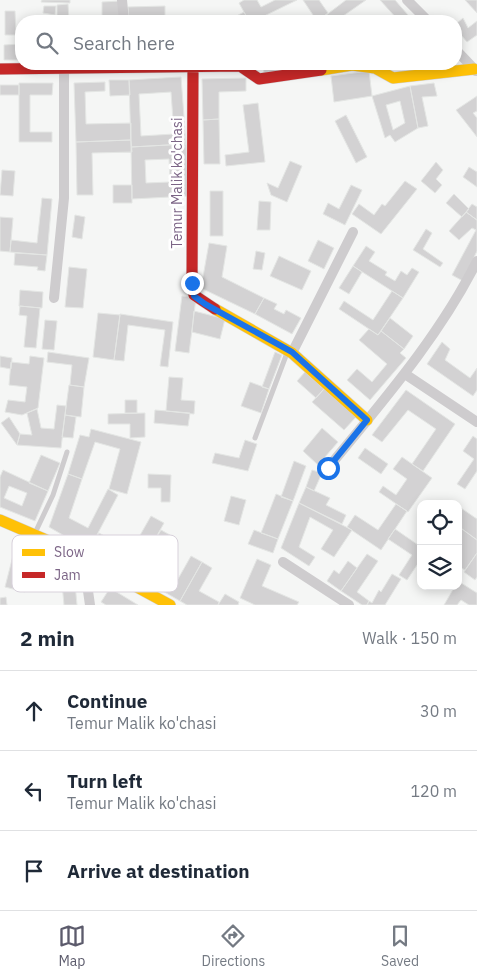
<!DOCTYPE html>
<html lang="en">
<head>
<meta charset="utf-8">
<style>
  :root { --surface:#fff; --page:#f6f6f7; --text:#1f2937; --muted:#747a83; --line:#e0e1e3; --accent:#5c5b6c }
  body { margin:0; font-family:"IBM Plex Sans",sans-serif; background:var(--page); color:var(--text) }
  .controls { position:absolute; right:15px; bottom:15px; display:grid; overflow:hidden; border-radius:10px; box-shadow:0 2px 12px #0003 }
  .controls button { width:45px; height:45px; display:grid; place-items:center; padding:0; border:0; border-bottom:1px solid var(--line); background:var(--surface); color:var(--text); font:25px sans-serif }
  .stop { position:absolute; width:15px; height:15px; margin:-11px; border:4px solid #1a73e8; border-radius:50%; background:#fff }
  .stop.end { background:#1a73e8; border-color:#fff; box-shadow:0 1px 5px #0008 }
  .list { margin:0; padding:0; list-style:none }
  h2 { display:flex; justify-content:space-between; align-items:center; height:65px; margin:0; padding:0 20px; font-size:21px }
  h2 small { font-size:16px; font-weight:400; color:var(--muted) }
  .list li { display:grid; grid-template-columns:32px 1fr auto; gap:15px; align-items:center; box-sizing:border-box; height:80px; padding:0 20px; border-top:1px solid var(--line) }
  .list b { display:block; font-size:19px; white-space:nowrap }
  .list p { margin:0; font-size:16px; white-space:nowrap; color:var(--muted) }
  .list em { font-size:16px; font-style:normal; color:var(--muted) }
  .icon { flex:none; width:28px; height:28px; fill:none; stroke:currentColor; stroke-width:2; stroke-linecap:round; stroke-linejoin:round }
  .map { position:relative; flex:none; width:477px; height:605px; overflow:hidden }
  .search { position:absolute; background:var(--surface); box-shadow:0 2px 12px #0003; left:15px; right:15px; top:15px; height:55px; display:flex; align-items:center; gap:12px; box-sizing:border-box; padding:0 18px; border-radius:20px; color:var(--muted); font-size:19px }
  .sheet { height:305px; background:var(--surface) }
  nav { display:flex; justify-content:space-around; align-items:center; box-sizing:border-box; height:70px; border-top:1px solid var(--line); background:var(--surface); font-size:14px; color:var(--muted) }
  nav a { display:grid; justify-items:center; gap:2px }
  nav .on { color:var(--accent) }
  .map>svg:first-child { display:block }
  .building { fill:#d3d2d3; stroke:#e4e6e4; fill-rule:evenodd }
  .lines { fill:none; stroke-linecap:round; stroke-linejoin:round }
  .slow-casing { stroke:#d4d3d5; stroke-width:12 }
  .jam-casing { stroke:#d4d3d5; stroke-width:12 }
  .lane { stroke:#ceccce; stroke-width:5 }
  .street { stroke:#ceccce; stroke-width:10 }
  .slow { stroke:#ffc107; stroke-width:11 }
  .jam { stroke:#c62828; stroke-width:11 }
  .route { stroke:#1a73e8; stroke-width:6 }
  .labels { text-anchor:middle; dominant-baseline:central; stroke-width:5; stroke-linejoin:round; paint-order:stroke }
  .street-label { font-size:14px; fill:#7c6586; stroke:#fff }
  .key { fill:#fff; stroke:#d8d1db; stroke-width:1 }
  .key-label { font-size:14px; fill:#7c6586 }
</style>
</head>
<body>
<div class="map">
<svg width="477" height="605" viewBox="0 0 477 605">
  <rect width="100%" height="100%" fill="#f5f6f5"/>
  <path class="building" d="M42 0H70V3L41 2Z
    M244 0H257L261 7 275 0H297L254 21H249L239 3Z
    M303 0H319L328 13 317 21Z
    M346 0H366L336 21H329L325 16Z
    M380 0H395L408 15 399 21Z
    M465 0H477V13Z
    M121 1 122 21H102V2Z
    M68 4 69 21H57V5Z
    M44 6H56L55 15 43 13Z
    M165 6V19L129 20 128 7Z
    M5 11H15L16 35H5Z
    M244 12 249 21H232L231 19Z
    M180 16H197V21H180Z
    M463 18 468 28 477 21V35L467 42 456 29V24Z
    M21 44V60H4V45Z
    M285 64H306L307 67 286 70Z
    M285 64 286 70 264 73 263 66Z
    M369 71 372 96 334 102 331 76Z
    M181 77 186 144 131 147 129 80ZM171 92 174 134 141 136 139 94Z
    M246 78V91L219 92V119L203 120 202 79Z
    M109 80H129L130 95 110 96Z
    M105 82V91L85 92 86 124 131 123V140L76 142 74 83Z
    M19 83H53L52 95H30V132H52V142H19Z
    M434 83 437 96 422 97 428 126 418 128 410 86Z
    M0 85H19V95H0Z
    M410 86 418 128 395 142 390 135 385 138 372 96ZM400 101 405 123 393 130 386 105Z
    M477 96V111L473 113 477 118V137L456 110Z
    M258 103 265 162 226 166 225 155 249 152 243 105Z
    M346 115 367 157 356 163 335 121Z
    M219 119 220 164H204L203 120Z
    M131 140 132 152 92 153 93 195H77L76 142Z
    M186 144 189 196 132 199 131 147ZM169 159 170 182 146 183 145 160Z
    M290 161 302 166 287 202 271 195 267 183 278 188Z
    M436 162 443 170 436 179 442 185 435 193 421 181Z
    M469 167 477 172V187L463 177Z
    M2 170 15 171 13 196 0 195Z
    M405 181 417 189 381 234 352 214 359 204 374 215 382 204 385 206Z
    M113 185H132V203H113Z
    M351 185 362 190 345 225 323 214 328 203 339 209Z
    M210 191H223V236H210Z
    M454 194 469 209 462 217 446 203Z
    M42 198 52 199 47 255 10 252 11 240 37 243Z
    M259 201 271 202 270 230H257Z
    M472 204 477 207V220L466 212Z
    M466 212 477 220V251L463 281 452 275 476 230 472 228 459 240 449 231Z
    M75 215 85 217 82 239 72 237Z
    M0 217 13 218 10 252 0 251Z
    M426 229 432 233 423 249 443 263 440 267 413 250Z
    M318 240 334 248 324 269 308 261Z
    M209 243 227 246 222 277 264 298 255 314 201 288Z
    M366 246 375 252 369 261 387 272 385 275 395 281 401 271 407 275 412 268 419 272 403 298 353 266Z
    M256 251 265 253 262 270 253 269Z
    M15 253 47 255 45 271 37 270 38 267 14 265Z
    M279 256 311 271 302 290 270 276Z
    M353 266 362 272 349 294 339 288Z
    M69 267 87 269 83 308 65 307Z
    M20 290 43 292 42 308 19 306Z
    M392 291 403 298 378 335 339 309 344 301 373 320Z
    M182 296 196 298 189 353 175 351Z
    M264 298 277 304 274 309 284 314 286 310 301 318 292 334 255 314Z
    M20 306 40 308 36 348 24 347 27 316 19 315Z
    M194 311 225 319 220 339 192 332Z
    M98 313 120 315 114 360 93 357Z
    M120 314 173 322 168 367 160 366 165 330 128 325 124 361 114 360Z
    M390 318 413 336 404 349 381 331Z
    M45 320 57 321 54 350 42 349Z
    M369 329 378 335 381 331 404 349 400 353 406 358 370 400 347 380 357 369 372 382 387 364 359 340Z
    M442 342 450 349 445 360 470 378 477 368V390L473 396 427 364Z
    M48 352 89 358 84 387 70 385 72 365 47 362Z
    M275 352 282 355 269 389 262 387Z
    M0 356 12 358 11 369 0 367Z
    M30 356 44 358 38 408 22 415 5 412 8 400 25 402 27 387 9 385 11 362 29 364Z
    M305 372 324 389 316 398 297 381Z
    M169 377 183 378 181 400 195 401 194 414 166 411Z
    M250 382 269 389 261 413 241 406Z
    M69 385 84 387 81 417 65 415Z
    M324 389 356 417 344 430 312 402Z
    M406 390 455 424 423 471 412 464 436 429 408 410 382 442 372 435Z
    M125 400H137V413H125Z
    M57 405 66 406 61 448 17 445 20 434 32 435 27 413 37 409 41 428 54 429Z
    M155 410 190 413 188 426 154 423Z
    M145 413V437L130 438V424H108V414Z
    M65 415 76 417 73 438 62 437Z
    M9 417 20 434 17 445 1 423Z
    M322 428 338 442 318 465 303 451Z
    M91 429 141 442 127 494 109 489 120 449 95 442 82 479 68 474 80 435 89 437Z
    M473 436 477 439V471L465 489 457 484 474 459 463 451Z
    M245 440 257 444 248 471 212 463 215 453 239 458Z
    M365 448 388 464 381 474 358 458Z
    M41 455 60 463 48 491 29 483Z
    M402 457 432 478 408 512 379 492 383 486 396 495 407 479 393 469Z
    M294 461 306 466 293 501 281 497Z
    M3 470 48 491 35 521 0 507V477ZM9 486 27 493 22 506 4 498Z
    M312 470 322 473 314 491 306 487Z
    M68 474 82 479 69 518 88 528 108 489 118 495 89 550 49 527Z
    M148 474 171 475 170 502H161V488H148Z
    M306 487 330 498 326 505 346 515 342 524 299 503Z
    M276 494 293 501 278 539 261 533Z
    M231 496 246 500 239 525 224 521Z
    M299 503 352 530 334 557 321 549 333 530 310 517 299 547 315 557 309 566 281 548Z
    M396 504 407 511 381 550 347 527 355 515 378 530Z
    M458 506 477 519V540L458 526Z
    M151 516 164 523 135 575 89 550 99 533 131 551Z
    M458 526 477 540V553L465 570 458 566Z
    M395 529 421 547V559L407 580 399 575 412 555 388 539Z
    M161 530 170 535 157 559 147 553Z
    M254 530 278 539 273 553 248 544Z
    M17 540 36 548 25 592 5 587Z
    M477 553V577L475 580 464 572Z
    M367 554 378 561 357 592 369 601 367 605H362L341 591Z
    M191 556 202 562 180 601 135 575 144 559 178 579Z
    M257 559 271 565 262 586 299 602 297 605H255L240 598Z
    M348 561 357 568 341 591 327 581 334 570 339 574Z
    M202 562 212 568 199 591 219 602 218 605H187L180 601Z
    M392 574 401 579 385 605H367L369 601 372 603 379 590 381 592Z
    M458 581 477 593V605H469L461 600 457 605H444L455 586H458Z
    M75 583 77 605H64L62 584Z
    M110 588 138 605H106L101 602Z
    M225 594 239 602 238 605H218Z
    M6 597 7 605H0V598Z"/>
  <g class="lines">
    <g class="slow-casing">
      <path id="slow" d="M321 70 352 65 375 68 393 78 474 69
        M215 309 292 353 367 420
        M0 520 65 548 170 605"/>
    </g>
    <g class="jam-casing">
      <path id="jam" d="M193 66 192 283 194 295 215 309
        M0 69 240 66 259 79 321 70"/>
    </g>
    <path class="lane" d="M255 438 287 353
      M35 533 53 495 67 452"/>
    <path class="street" d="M122 0 124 21
      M407 0 428 21
      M456 50 476 71
      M54 298 64 198V69
      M292 353 353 232
      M405 374 477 422
      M328 468C382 402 439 337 477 261
      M83 556 90 605
      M283 562 349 605"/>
    <use href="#slow" class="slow"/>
    <use href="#jam" class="jam"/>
  </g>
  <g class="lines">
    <path class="route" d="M192 283 194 296 205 304 292 352 367 420 328 468"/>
  </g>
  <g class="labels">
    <g class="street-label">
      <text transform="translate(177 183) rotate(-90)">Temur Malik ko'chasi</text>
    </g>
  </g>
  <rect x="12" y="535" width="166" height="57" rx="8" class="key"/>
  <rect x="22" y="549" width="23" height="7" fill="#ffc107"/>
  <rect x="22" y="572" width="23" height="6" fill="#c62828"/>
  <g class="key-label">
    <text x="54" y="557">Slow</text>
    <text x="54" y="580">Jam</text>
  </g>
</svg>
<div class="controls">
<button><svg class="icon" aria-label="locate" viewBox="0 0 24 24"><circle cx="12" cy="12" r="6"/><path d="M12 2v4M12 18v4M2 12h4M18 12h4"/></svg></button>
<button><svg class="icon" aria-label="layers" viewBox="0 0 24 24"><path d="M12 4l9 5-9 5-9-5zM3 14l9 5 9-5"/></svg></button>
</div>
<div class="stop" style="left:328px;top:468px"></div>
<div class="stop end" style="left:192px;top:283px"></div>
<div class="search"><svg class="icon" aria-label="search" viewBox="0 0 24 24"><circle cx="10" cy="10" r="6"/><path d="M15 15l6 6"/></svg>Search here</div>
</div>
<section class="sheet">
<h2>2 min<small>Walk · 150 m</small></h2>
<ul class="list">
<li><svg class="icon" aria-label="ahead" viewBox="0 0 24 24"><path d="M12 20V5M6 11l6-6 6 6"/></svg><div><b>Continue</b><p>Temur Malik ko'chasi</p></div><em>30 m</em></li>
<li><svg class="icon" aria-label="left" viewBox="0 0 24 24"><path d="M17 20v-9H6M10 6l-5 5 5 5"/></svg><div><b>Turn left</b><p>Temur Malik ko'chasi</p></div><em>120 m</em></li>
<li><svg class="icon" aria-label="arrive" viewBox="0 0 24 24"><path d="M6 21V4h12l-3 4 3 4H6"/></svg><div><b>Arrive at destination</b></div></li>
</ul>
</section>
<nav>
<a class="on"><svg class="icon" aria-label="map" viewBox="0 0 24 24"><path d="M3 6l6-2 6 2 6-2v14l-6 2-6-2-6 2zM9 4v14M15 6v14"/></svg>Map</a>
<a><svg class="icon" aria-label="directions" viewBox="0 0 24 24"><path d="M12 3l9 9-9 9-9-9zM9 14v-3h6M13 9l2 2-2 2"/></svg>Directions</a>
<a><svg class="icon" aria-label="saved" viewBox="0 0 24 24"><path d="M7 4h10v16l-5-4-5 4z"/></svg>Saved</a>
</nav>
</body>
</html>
